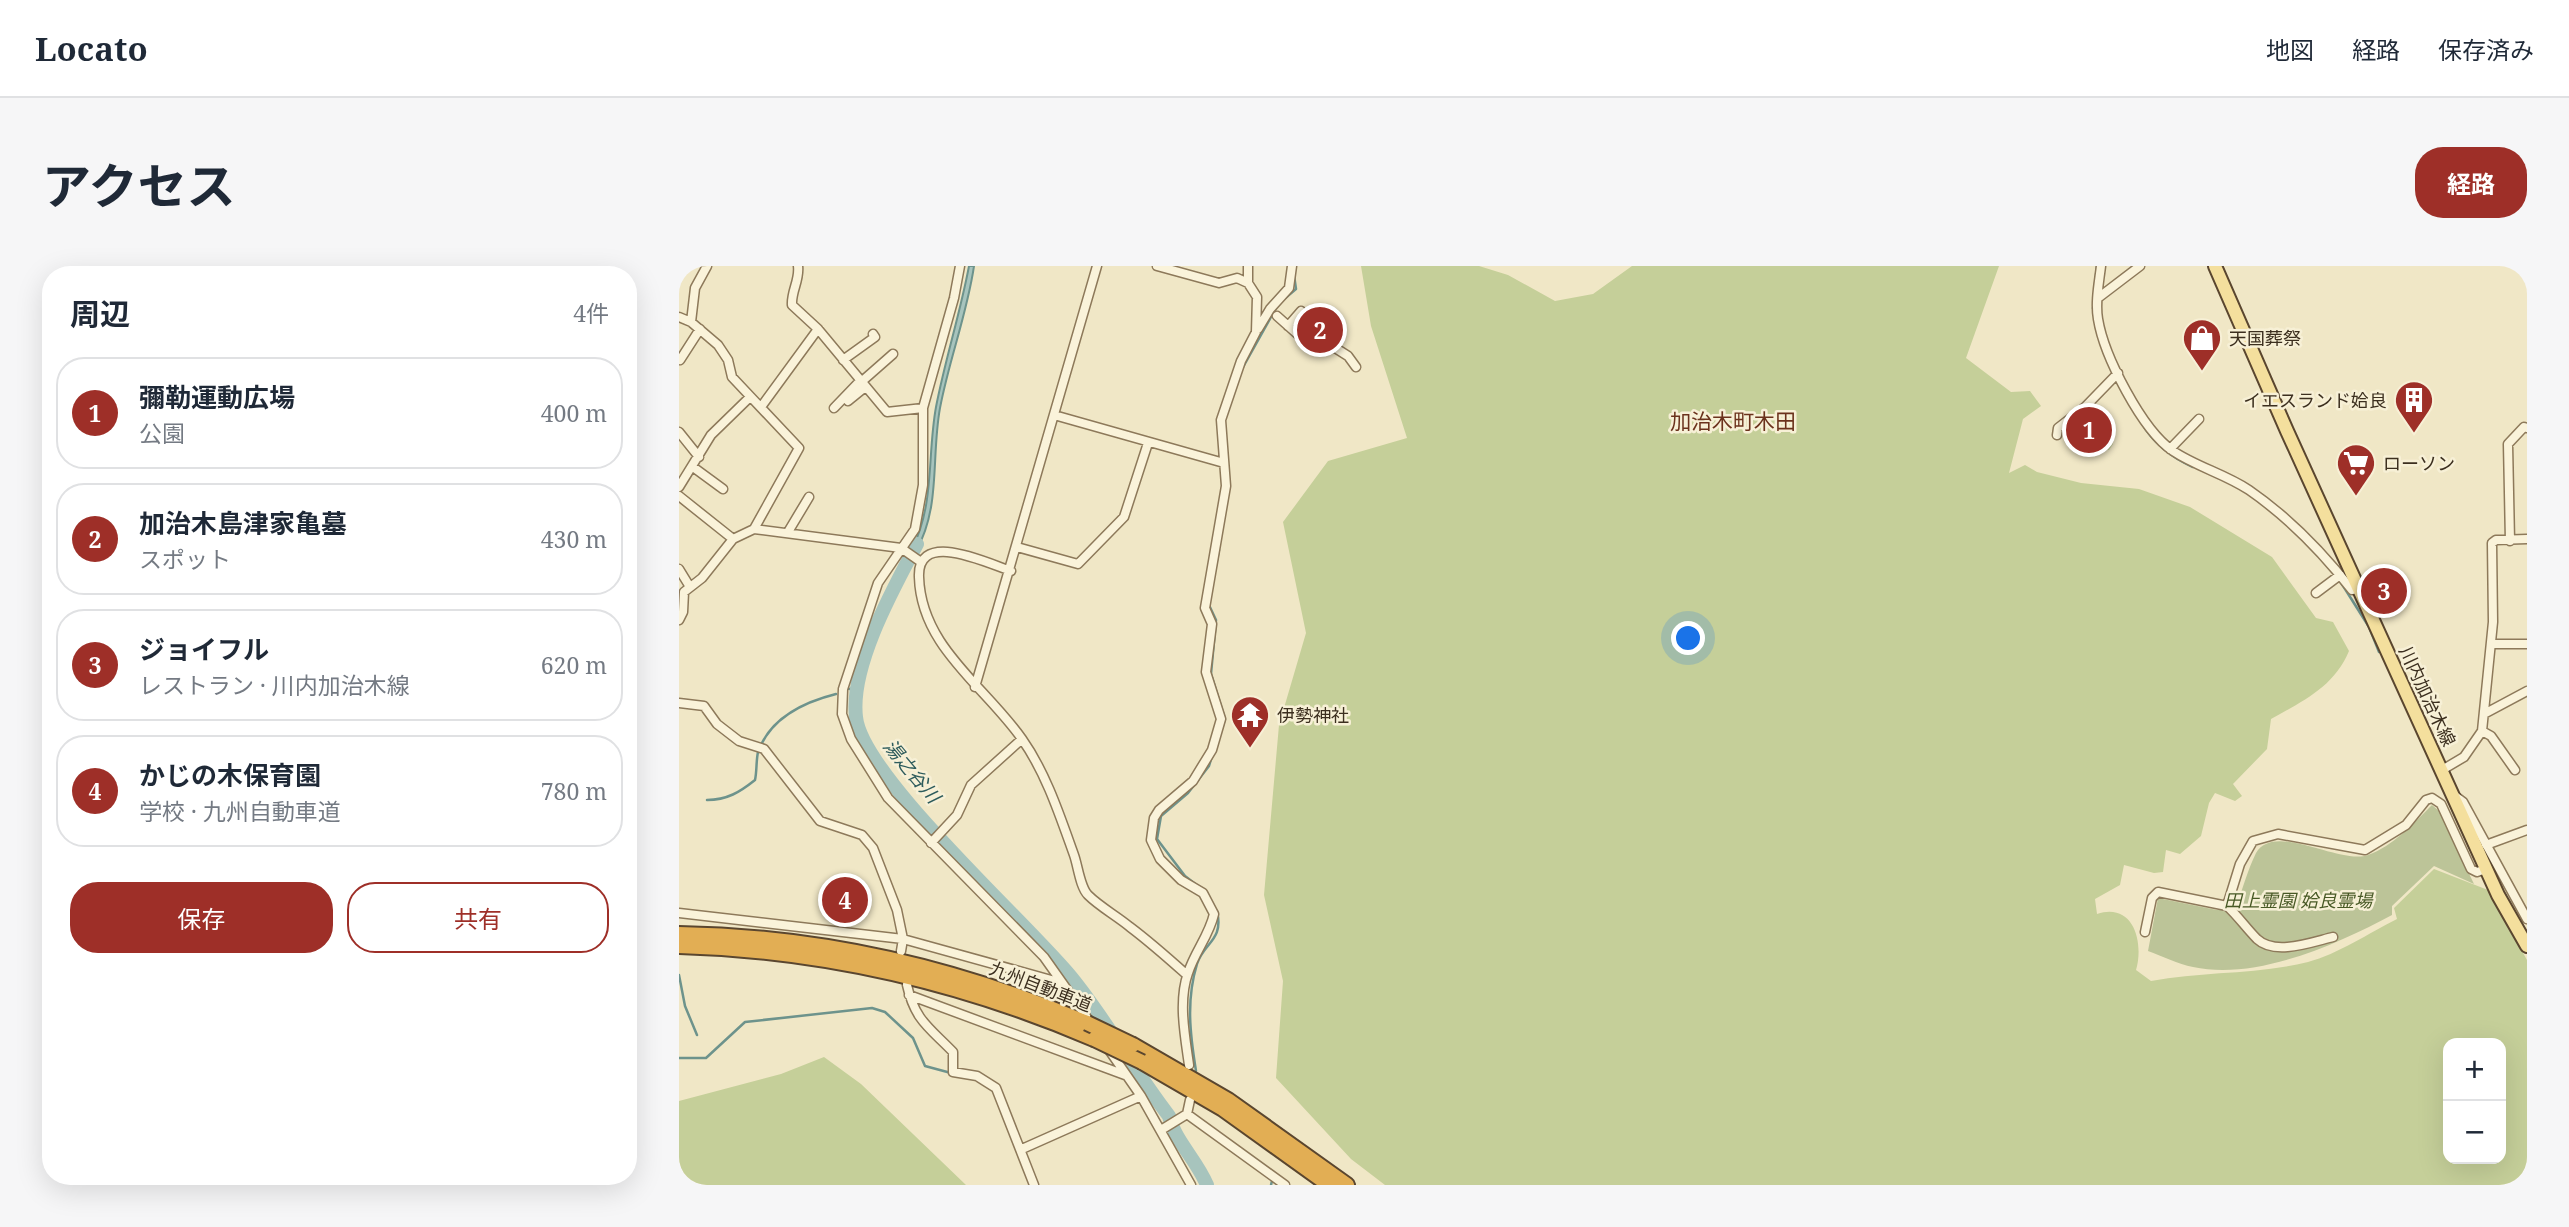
<!DOCTYPE html>
<html lang="ja">
<head>
<meta charset="utf-8">
<style>
  :root { --surface:#fff; --page:#f6f6f7; --text:#1f2937; --muted:#747a83; --line:#e0e1e3; --accent:#9e2f28 }
  body { margin:0; font-family:"Noto Serif","Noto Sans JP",serif; background:var(--page); color:var(--text) }
  .controls { position:absolute; right:21px; bottom:21px; display:grid; overflow:hidden; border-radius:14px; box-shadow:0 7px 28px #0002 }
  .controls button { width:63px; height:63px; display:grid; place-items:center; padding:0; border:0; border-bottom:2px solid var(--line); background:var(--surface); color:var(--text); font:35px sans-serif }
  .you { position:absolute; left:1010px; top:373px; width:24px; height:24px; margin:-18px; border:5px solid #fff; border-radius:50%; background:#1a73e8; box-shadow:0 0 0 10px #1a73e833 }
  .badge { display:grid; place-items:center; width:46px; height:46px; border-radius:50%; background:var(--accent); color:#fff; font-size:23px; font-weight:700 }
  .pin { position:absolute; translate:-50% -50%; border:4px solid #fff; box-shadow:0 2px 7px #0006 }
  .list { margin:0; padding:0; list-style:none }
  h2 { display:flex; justify-content:space-between; align-items:center; height:91px; margin:0; padding:0 28px; font-size:30px }
  h2 small { font-size:23px; font-weight:400; color:var(--muted) }
  .list li { display:grid; grid-template-columns:46px 1fr auto; gap:21px; align-items:center; box-sizing:border-box; height:112px; margin:0 14px 14px; padding:0 14px; border:2px solid var(--line); border-radius:28px }
  .list b { display:block; font-size:26px; white-space:nowrap }
  .list p { margin:0; font-size:23px; white-space:nowrap; color:var(--muted) }
  .list em { font-size:23px; font-style:normal; color:var(--muted) }
  .actions { display:flex; gap:14px; padding:21px 28px }
  .actions a { flex:1; padding:16px 0; border:2px solid var(--accent); border-radius:28px; text-align:center; font-size:24px; color:var(--accent) }
  .actions .main { background:var(--accent); color:#fff }
  .map { position:relative; flex:none; width:1848px; height:919px; overflow:hidden; border-radius:28px }
  header { display:flex; align-items:center; gap:42px; box-sizing:border-box; height:98px; padding:0 35px; background:var(--surface); border-bottom:2px solid var(--line) }
  header strong { font-size:33px }
  nav { display:flex; gap:38px; margin-inline-start:auto; font-size:24px }
  .intro { display:flex; align-items:center; justify-content:space-between; box-sizing:border-box; height:168px; padding:0 42px }
  h1 { margin:0; font-size:49px }
  .button { padding:18px 32px; border-radius:28px; background:var(--accent); color:#fff; font-size:24px; font-weight:700 }
  main { display:flex; gap:42px; padding:0 42px }
  aside { flex:1; background:var(--surface); border-radius:28px; box-shadow:0 7px 28px #0002 }
  .map>svg:first-child { display:block }
  .green { fill:#c5cf99; fill-rule:evenodd }
  .cemetery { fill:#bcc498 }
  .water { fill:#a7c4bd; stroke:#6d938c; stroke-width:2 }
  .lines { fill:none; stroke-linecap:round; stroke-linejoin:round }
  .stream { stroke:#6d938c; stroke-width:2.5 }
  .river { stroke:#a7c4bd; stroke-width:14 }
  .minor-casing { stroke:#8d795a; stroke-width:11 }
  .primary-casing { stroke:#5a462f; stroke-width:16 }
  .motorway-casing { stroke:#5a462f; stroke-width:18 }
  .minor { stroke:#faf3da; stroke-width:8 }
  .primary { stroke:#f4df9d; stroke-width:12 }
  .motorway { stroke:#e2ae54; stroke-width:14 }
  .motorway-bridge-casing { stroke:#5a462f; stroke-width:18; stroke-linecap:butt }
  .motorway-bridge { stroke:#e2ae54; stroke-width:14 }
  .labels { text-anchor:middle; dominant-baseline:central; stroke-width:5; stroke-linejoin:round; paint-order:stroke }
  .poi-label { font-size:18px; fill:#3c2f1f; stroke:#f7f0d6; text-anchor:start }
  .street-label { font-size:18px; fill:#3c2f1f; stroke:#f7f0d6 }
  .park-label { font-size:18px; font-style:italic; fill:#485925; stroke:#f7f0d6 }
  .water-label { font-size:19px; font-style:italic; fill:#2e5c5c; stroke:#f7f0d6 }
  .quarter-label { font-size:21px; fill:#6b321c; stroke:#f7f0d6 }
</style>
</head>
<body>
<header>
<strong>Locato</strong>
<nav><a>地図</a><a>経路</a><a>保存済み</a></nav>
</header>
<div class="intro"><h1>アクセス</h1><a class="button">経路</a></div>
<main>
<aside>
<h2>周辺<small>4件</small></h2>
<ul class="list">
<li><span class="badge">1</span><div><b>彌勒運動広場</b><p>公園</p></div><em>400 m</em></li>
<li><span class="badge">2</span><div><b>加治木島津家亀墓</b><p>スポット</p></div><em>430 m</em></li>
<li><span class="badge">3</span><div><b>ジョイフル</b><p>レストラン · 川内加治木線</p></div><em>620 m</em></li>
<li><span class="badge">4</span><div><b>かじの木保育園</b><p>学校 · 九州自動車道</p></div><em>780 m</em></li>
</ul>
<div class="actions"><a class="main">保存</a><a>共有</a></div>
</aside>
<div class="map">
<svg width="1848" height="919" viewBox="0 0 1848 919">
  <rect width="100%" height="100%" fill="#f0e7c6"/>
  <path class="green" d="M682 0H800L829 9 876 35 914 28 953 0H1320L1287 92 1332 126 1351 125 1362 140 1344 153 1330 207 1346 199 1358 206 1402 217 1460 223 1511 241 1593 291 1637 352 1654 356 1670 385C1655 421 1624 435 1592 453L1588 483 1554 518 1563 530 1556 535 1536 527 1530 537 1522 570 1501 588 1487 584 1484 606 1475 607 1445 599 1441 619 1416 633 1418 648C1455 636 1465 677 1457 704L1472 715C1524 705 1577 709 1629 696 1659 688 1690 667 1718 653L1715 642 1755 603 1809 624 1848 694V919H706L672 893 597 812 604 715 585 629 600 459 627 367 604 256 649 195 728 172 692 60ZM1769 777H1822V893H1769Z
    M1408 156 1434 178 1430 184 1407 181 1395 172Z
    M145 791 182 818 287 919H0V835L102 808Z"/>
  <path class="cemetery" d="M1753 539 1760 545 1795 618 1755 600 1713 640V649C1659 678 1577 715 1514 701 1499 698 1483 690 1469 685L1479 632 1538 644 1558 638C1564 622 1569 603 1577 587 1595 555 1660 599 1689 589 1713 581 1736 556 1753 539Z"/>
  <path class="water" d="M290 0H295C288 48 270 94 261 142 252 191 262 241 237 285L233 283C256 237 248 190 257 141 266 94 281 48 290 0Z"/>
  <g class="lines">
    <path class="stream" d="M1416 18 1418 0
      M604 34 617 23 615 9
      M1414 42 1416 55
      M563 103 597 42
      M1462 156C1473 176 1493 192 1514 201
      M534 315 540 284
      M1661 315 1690 361 1700 386
      M530 339 537 354 532 408 546 453 540 471
      M170 423 177 422
      M28 534C48 534 61 526 76 514 78 505 77 495 79 486 91 452 125 436 157 428
      M528 627 506 610 478 573 482 550 509 527 530 500 533 490
      M0 709 6 740 18 769
      M0 792H27L66 756 193 742 206 746 234 772 246 800 272 807
      M517 805C511 768 507 734 518 698 525 676 545 675 538 645
      M592 919 593 915"/>
    <path class="river" d="M238 278C214 323 171 400 177 451 183 510 348 657 392 711 428 755 455 805 490 850 496 875 517 893 528 919"/>
    <g class="minor-casing">
      <path id="minor" d="M28 0 16 22 12 56 39 79 49 94 53 111 120 182 75 263
        M119 0C121 14 112 25 113 39L139 63 208 146 244 142
        M281 0 275 32 244 142V219L236 263 199 317 164 423 163 448 172 473 209 532 365 691 411 756
        M478 0 540 17 558 12 569 17
        M1422 0C1420 17 1416 36 1419 53 1425 90 1463 164 1494 185 1518 201 1546 208 1570 224 1609 251 1644 287 1673 324L1681 322
        M1419 32 1461 0
        M598 50 625 74 650 78 669 90 677 101
        M0 51 12 56
        M609 60 622 45
        M579 63 591 43 610 22 613 0
        M1 94 21 63
        M164 94 196 71 194 68
        M181 117 214 88
        M169 135 185 122
        M82 141 139 63
        M155 142 180 116
        M375 149 545 197
        M0 166 20 191
        M1378 169 1379 162 1406 141 1439 107
        M1491 183 1520 153
        M14 201 44 223
        M0 221 32 169 71 131
        M0 230 54 273
        M109 266 130 231
        M1831 275 1829 178 1845 161 1848 162
        M338 281 399 298 445 251 469 177
        M0 303 11 321
        M332 305C308 297 238 263 240 311 242 381 306 420 343 473 367 507 381 550 395 589 399 600 401 621 409 629 421 641 438 650 451 661 471 676 489 692 508 709
        M1637 327 1661 309
        M0 354 4 346 5 326 23 312 54 273 75 263 222 282 242 296
        M1812 378H1848
        M296 421 418 0
        M0 437 25 440 38 458 60 475 85 483 141 555 183 569 194 582 218 644 224 673 222 685
        M1805 448 1848 425
        M1803 465 1812 470 1836 504
        M1763 504 1785 491 1803 465 1814 356 1813 277 1817 274 1848 273
        M1776 530 1784 536 1848 653
        M252 577 278 549 292 519 343 473
        M1807 579 1848 564
        M0 647 224 673 383 717
        M1466 666 1473 632 1479 626 1548 640
        M1654 671C1633 676 1596 690 1578 673 1567 662 1559 650 1548 640L1561 598 1574 575 1599 568 1686 584 1727 559 1747 534 1753 532 1762 538 1792 603 1798 606 1807 603
        M228 719C236 755 251 762 274 786V806L298 810 317 822 355 919
        M230 729 446 809
        M428 781 462 830 512 919
        M510 799C506 770 499 735 509 707 516 685 530 670 535 648L524 627 502 614 481 593 472 574 475 552 480 544 514 515 533 484 542 453 527 406 533 358 526 342 547 220 542 154 562 95 577 66 578 31 569 17V0
        M508 848 606 919
        M508 848 511 834
        M482 864 508 848
        M343 883 462 830"/>
    </g>
    <g class="primary-casing">
      <path id="primary" d="M1536 0 1608 165 1819 629 1848 680"/>
    </g>
    <g class="motorway-casing">
      <path id="motorway" d="M0 668C140 670 279 702 408 757
        M0 680C145 684 282 716 415 773
        M454 779 549 834 668 919
        M463 796 544 843 650 919"/>
    </g>
    <use href="#minor" class="minor"/>
    <use href="#primary" class="primary"/>
    <use href="#motorway" class="motorway"/>
    <g class="motorway-bridge-casing">
      <path id="motorway-bridge" d="M408 757 454 779
        M415 773 463 796"/>
    </g>
    <use href="#motorway-bridge" class="motorway-bridge"/>
  </g>
  <defs>
    <g id="shop-pin" transform="scale(2.0125)"><path d="M0 17L-7.5 6A9.5 9.5 0 1 1 7.5 6Z" fill="#9e2f28" stroke="#f7f0d6"/><path d="M-5-2.5h2.3a2.7 3.5 0 0 1 5.4 0H5L5.5 6h-11ZM-1.5-2.5h3a1.5 2.3 0 0 0-3 0Z" fill="#fff"/></g>
    <g id="building-pin" transform="scale(2.0125)"><path d="M0 17L-7.5 6A9.5 9.5 0 1 1 7.5 6Z" fill="#9e2f28" stroke="#f7f0d6"/><path d="M-4-6H4V6H1V3H-1V6H-4ZM-2.5-4.3h1.7v1.8h-1.7ZM.8-4.3h1.7v1.8H.8ZM-2.5-1h1.7V.8h-1.7ZM.8-1h1.7V.8H.8Z" fill="#fff"/></g>
    <g id="supermarket-pin" transform="scale(2.0125)"><path d="M0 17L-7.5 6A9.5 9.5 0 1 1 7.5 6Z" fill="#9e2f28" stroke="#f7f0d6"/><path d="M-6-5.5h2.5l.6 2H6L4.5 2H-2.5L-4.4-4H-6ZM-1.5 3.2a1.3 1.3 0 1 0 .1 0ZM3 3.2a1.3 1.3 0 1 0 .1 0Z" fill="#fff"/></g>
    <g id="temple-pin" transform="scale(2.0125)"><path d="M0 17L-7.5 6A9.5 9.5 0 1 1 7.5 6Z" fill="#9e2f28" stroke="#f7f0d6"/><path d="M0-6L5-2H3V0L6.5 2.5H4V6H1.5V3h-3V6H-4V2.5H-6.5L-3 0V-2H-5Z" fill="#fff"/></g>
  </defs>
  <g fill-rule="evenodd">
    <use href="#shop-pin" x="1523" y="72"/>
    <use href="#building-pin" x="1735" y="134"/>
    <use href="#supermarket-pin" x="1677" y="197"/>
    <use href="#temple-pin" x="571" y="449"/>
  </g>
  <g class="labels">
    <g class="poi-label">
      <text x="1550" y="72">天国葬祭</text>
      <text x="1708" y="134" text-anchor="end">イエスランド姶良</text>
      <text x="1704" y="197">ローソン</text>
      <text x="598" y="449">伊勢神社</text>
    </g>
    <g class="street-label">
      <text transform="translate(1749 430) rotate(65)">川内加治木線</text>
      <text transform="translate(362 720) rotate(21)">九州自動車道</text>
    </g>
    <g class="park-label">
      <text x="1619" y="634">田上霊園 姶良霊場</text>
    </g>
    <g class="water-label">
      <text transform="translate(233 505) rotate(50)">湯之谷川</text>
    </g>
    <g class="quarter-label">
      <text x="1054" y="155">加治木町木田</text>
    </g>
  </g>
</svg>
<div class="controls">
<button>+</button>
<button>−</button>
</div>
<div class="you"></div>
<div class="pin badge" style="left:1410px;top:164px">1</div>
<div class="pin badge" style="left:641px;top:64px">2</div>
<div class="pin badge" style="left:1705px;top:325px">3</div>
<div class="pin badge" style="left:166px;top:634px">4</div>
</div>
</main>
</body>
</html>
